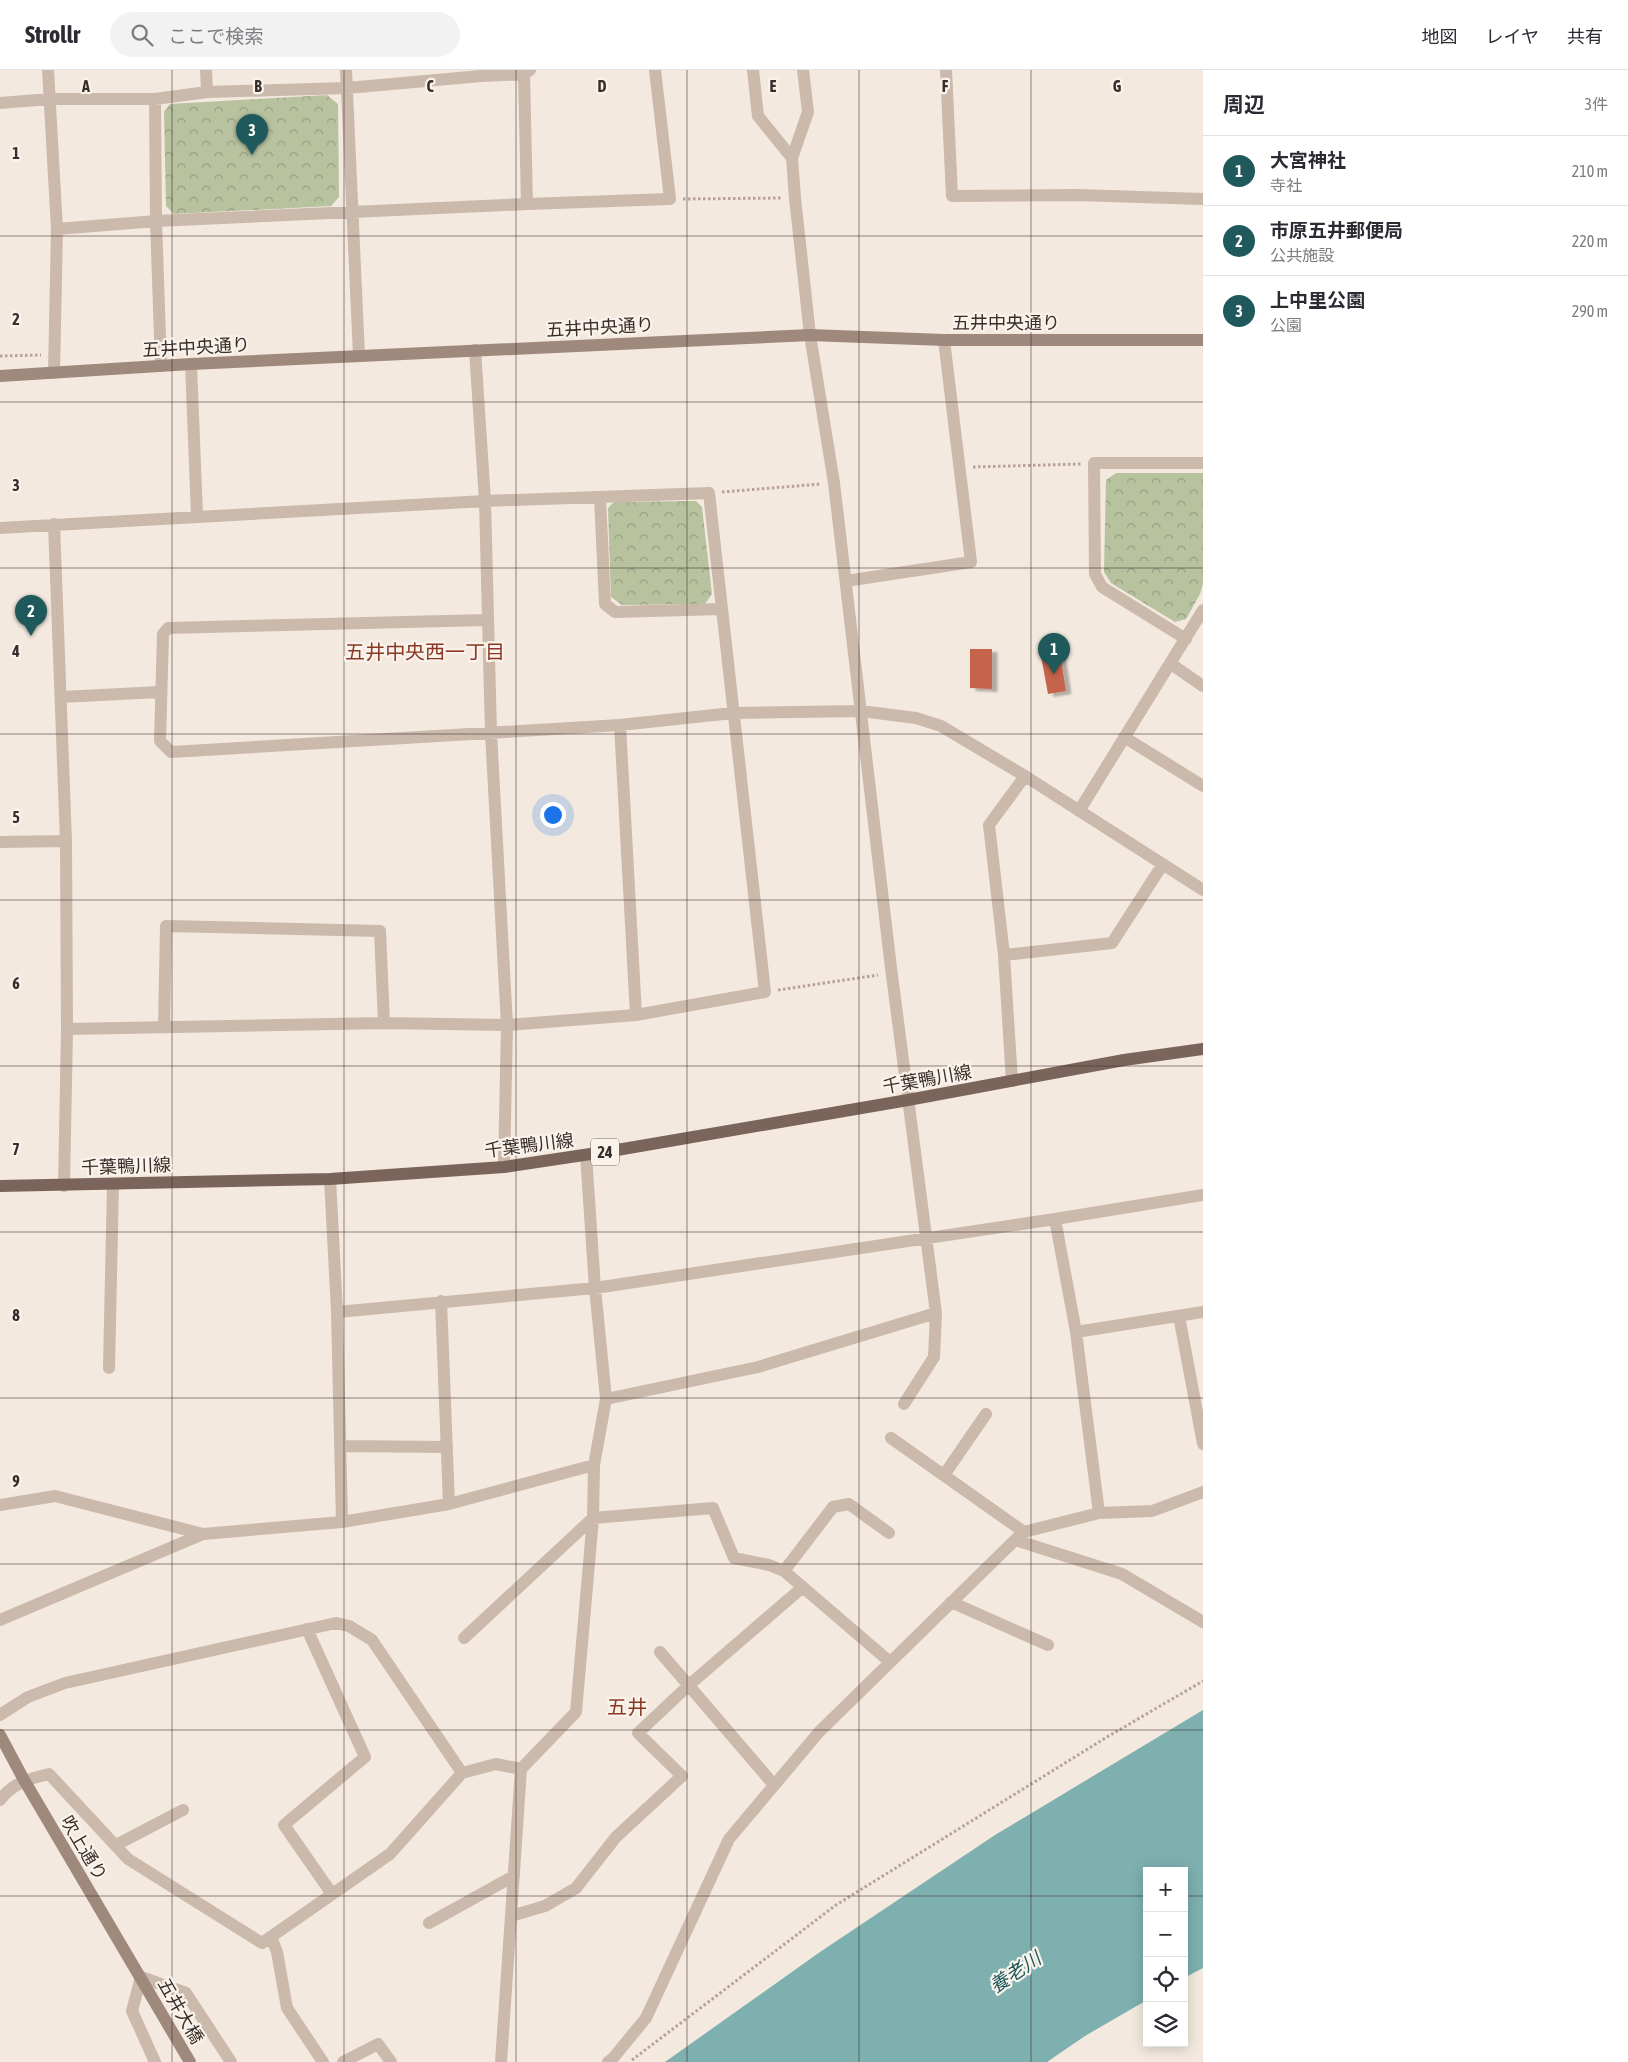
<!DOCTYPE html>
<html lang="ja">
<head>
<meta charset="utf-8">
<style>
  :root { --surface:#fff; --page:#f2f2f3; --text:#2b2b33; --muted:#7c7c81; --line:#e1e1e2; --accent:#1f595b }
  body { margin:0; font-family:"Asap Condensed","Noto Sans JP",sans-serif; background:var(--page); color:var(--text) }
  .controls { position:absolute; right:15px; bottom:15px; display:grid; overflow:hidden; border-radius:0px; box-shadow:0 2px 12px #0003 }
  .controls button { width:45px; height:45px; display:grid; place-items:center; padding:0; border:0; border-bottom:1px solid var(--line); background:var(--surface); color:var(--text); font:25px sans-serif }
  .you { position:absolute; left:552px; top:744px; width:18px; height:18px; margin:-12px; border:4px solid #fff; border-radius:50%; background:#1a73e8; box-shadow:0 0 0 8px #1a73e833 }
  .badge { display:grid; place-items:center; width:32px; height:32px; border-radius:50%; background:var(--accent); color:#fff; font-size:16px; font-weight:700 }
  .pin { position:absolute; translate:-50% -41px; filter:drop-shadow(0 1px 2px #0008) }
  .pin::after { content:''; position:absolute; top:26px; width:18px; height:15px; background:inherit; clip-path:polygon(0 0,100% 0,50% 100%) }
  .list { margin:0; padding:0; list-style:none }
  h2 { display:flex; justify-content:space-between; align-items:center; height:65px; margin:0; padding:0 20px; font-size:21px }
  h2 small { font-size:16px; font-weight:400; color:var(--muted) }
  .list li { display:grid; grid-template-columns:32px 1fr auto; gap:15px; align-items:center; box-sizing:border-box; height:70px; padding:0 20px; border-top:1px solid var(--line) }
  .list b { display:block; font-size:19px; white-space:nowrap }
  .list p { margin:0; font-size:16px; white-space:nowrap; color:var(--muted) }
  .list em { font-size:16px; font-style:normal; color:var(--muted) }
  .icon { flex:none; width:28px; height:28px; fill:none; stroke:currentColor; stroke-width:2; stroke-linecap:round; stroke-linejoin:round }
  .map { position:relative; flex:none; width:1203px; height:1992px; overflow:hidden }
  header { display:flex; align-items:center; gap:30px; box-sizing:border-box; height:70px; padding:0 25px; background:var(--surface); border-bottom:1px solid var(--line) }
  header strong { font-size:24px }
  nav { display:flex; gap:28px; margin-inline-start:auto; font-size:18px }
  .search { width:350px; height:45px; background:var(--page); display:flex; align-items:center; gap:12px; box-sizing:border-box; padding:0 18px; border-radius:28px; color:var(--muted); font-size:19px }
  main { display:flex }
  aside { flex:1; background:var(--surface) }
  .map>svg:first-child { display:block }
  .forest { fill:url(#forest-crowns) }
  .water { fill:#7eb0b0 }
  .building { fill:#c5644b; filter:url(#shadow) }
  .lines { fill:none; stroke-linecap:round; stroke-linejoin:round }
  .path { stroke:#b7a295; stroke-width:3; stroke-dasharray:2.5 2.5; stroke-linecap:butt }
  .street { stroke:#cbb9ab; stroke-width:12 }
  .secondary { stroke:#9f887c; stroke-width:12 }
  .primary { stroke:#7b655b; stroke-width:12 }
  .grid { fill:none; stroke:#392e2a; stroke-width:1; stroke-opacity:0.55 }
  .labels { text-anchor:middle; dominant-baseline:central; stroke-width:4.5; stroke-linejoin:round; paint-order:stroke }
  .shield { fill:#faf3ec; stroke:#736964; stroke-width:1 }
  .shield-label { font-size:16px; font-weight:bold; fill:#392e2a }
  .street-label { font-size:18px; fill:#392e2a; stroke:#faf3ec }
  .water-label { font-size:19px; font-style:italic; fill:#1f595b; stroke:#faf3ec }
  .quarter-label { font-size:20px; fill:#883823; stroke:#faf3ec }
  .grid-label { font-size:16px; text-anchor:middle; font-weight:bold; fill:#392e2a; stroke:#faf3ec; stroke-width:4.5; stroke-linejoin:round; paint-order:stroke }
</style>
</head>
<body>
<header>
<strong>Strollr</strong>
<div class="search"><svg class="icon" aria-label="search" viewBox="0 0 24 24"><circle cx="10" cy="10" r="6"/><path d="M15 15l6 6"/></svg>ここで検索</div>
<nav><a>地図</a><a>レイヤ</a><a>共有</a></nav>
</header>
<main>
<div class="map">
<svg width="1203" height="1992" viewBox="0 0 1203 1992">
  <defs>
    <pattern id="forest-crowns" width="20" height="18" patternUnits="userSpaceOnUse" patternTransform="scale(1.25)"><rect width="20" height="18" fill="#b8c29f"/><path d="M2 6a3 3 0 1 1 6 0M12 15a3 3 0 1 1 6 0" fill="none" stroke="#979e82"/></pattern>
    <filter id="shadow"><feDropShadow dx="5.5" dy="3" stdDeviation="1" flood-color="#0004"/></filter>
  </defs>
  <rect width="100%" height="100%" fill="#f3e9df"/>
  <path class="forest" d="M327 25 338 34 339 127 331 136 174 144 166 136 164 42 170 34Z
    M1116 403H1203V514L1200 524 1186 549 1175 552 1111 513 1104 502 1106 410Z
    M696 431 702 437 712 524 705 534 622 535 611 527 608 438 614 432Z"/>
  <path class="water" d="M1203 1640V1898L1184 1908V1801H1147V1930L1085 1966 1047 1992H665L820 1882 995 1765Z"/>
  <path class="building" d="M970 579H992V619L970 618Z
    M1060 583 1066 621 1048 624 1041 586Z"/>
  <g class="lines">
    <path class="path" d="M683 129 782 128
      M0 286 41 285
      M973 397 1081 394
      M722 422 821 414
      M778 920 878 905
      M632 1990 836 1835 1107 1667 1203 1611"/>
    <path class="street" d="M48 0 57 159 54 303
      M206 0 207 22
      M346 0 359 286
      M753 0 758 46 792 88
      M803 0 808 42 792 88 795 128 810 265 834 413 891 898 936 1243 934 1287 904 1334
      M946 0 952 126 1077 125 1203 129
      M524 4 527 134
      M155 29 156 151 161 296
      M0 33 50 29H155L207 22 347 18 481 6 524 4 530 0
      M57 159 156 151 527 134 670 129 655 0
      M475 280 485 431 491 663 507 955 504 1097
      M191 294 197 446
      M600 427 605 534 615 542 722 539
      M54 454 66 771 67 959 64 1116
      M0 458 485 431 709 423 765 922 636 945 507 955 384 953 67 959
      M846 511 971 492 944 270
      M487 550 168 558 163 564 160 671 171 682 620 655 733 643 861 641 916 648 941 656 1025 706 1203 820
      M1186 569 1102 517 1095 504 1094 393H1203
      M1171 594 1203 616
      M61 627 160 622
      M620 655 636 945
      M1124 667 1203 716
      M1079 741 1203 540
      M0 772 66 771
      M1004 885 1112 873 1163 794
      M164 956 166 856 380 861 384 953
      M1012 1011 1004 885 989 755 1025 706
      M330 1109 337 1242 342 1452
      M1055 1149 1076 1262 1099 1443
      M441 1231 449 1434
      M337 1242 595 1218 1055 1149 1203 1125
      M1179 1246 1203 1374
      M1076 1262 1203 1242
      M109 1298 113 1114
      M606 1329 758 1297 936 1243
      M891 1368 1024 1462
      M340 1376 447 1377
      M944 1405 986 1344
      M0 1435 55 1426 203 1464
      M1015 1470 1122 1504 1203 1552
      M784 1501 833 1437 849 1434 889 1463
      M951 1532 1048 1575
      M0 1550 203 1464 342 1452 449 1434 594 1395
      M307 1559 365 1687 284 1755 332 1824
      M464 1568 593 1448 713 1438 734 1488 769 1495 784 1501 890 1592
      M660 1582 774 1715
      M0 1645 28 1627 65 1613 336 1553 349 1556 372 1570 462 1703
      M0 1730C13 1713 28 1709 49 1704L128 1789 262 1873 390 1784 462 1703 496 1694 521 1699
      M116 1775 183 1740
      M511 1846 545 1836 576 1818 616 1767 682 1706 638 1663 689 1615 803 1517
      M429 1853 514 1806
      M271 1867 277 1882 287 1938 323 1992
      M155 1992 132 1941 141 1907 186 1923 231 1992
      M343 1992 378 1974 391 1992
      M501 1992 521 1699 576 1642 593 1448 594 1395 606 1329 595 1218 586 1085
      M608 1992 614 1987 646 1948 729 1769 819 1662 1015 1470 1024 1462 1099 1443 1152 1441 1203 1422"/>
    <path class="secondary" d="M0 306 191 294 810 265 944 270H1203
      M0 1665 24 1710 190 1992"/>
    <path class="primary" d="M0 1116 330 1109 504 1097 617 1080 908 1030 1124 990 1203 979"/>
  </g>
  <path class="grid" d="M172 0V1992M344 0V1992M516 0V1992M687 0V1992M859 0V1992M1031 0V1992M0 166H1203M0 332H1203M0 498H1203M0 664H1203M0 830H1203M0 996H1203M0 1162H1203M0 1328H1203M0 1494H1203M0 1660H1203M0 1826H1147M1184 1826H1203"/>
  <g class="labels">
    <rect class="shield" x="591" y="1068.5" width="28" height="27" rx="4"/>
    <g class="shield-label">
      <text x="605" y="1082">24</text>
    </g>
    <g class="street-label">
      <text x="1006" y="252">五井中央通り</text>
      <text transform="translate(600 257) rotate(-3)">五井中央通り</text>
      <text transform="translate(196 277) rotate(-3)">五井中央通り</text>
      <text transform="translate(927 1009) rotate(-10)">千葉鴨川線</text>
      <text transform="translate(529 1075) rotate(-7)">千葉鴨川線</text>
      <text transform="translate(126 1096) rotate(-2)">千葉鴨川線</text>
      <text transform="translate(84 1778) rotate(59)">吹上通り</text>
      <text transform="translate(181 1941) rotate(60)">五井大橋</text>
    </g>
    <g class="water-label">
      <text transform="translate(1015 1902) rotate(-34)">養老川</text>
    </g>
    <g class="quarter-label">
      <text x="425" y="581">五井中央西一丁目</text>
      <text x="627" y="1636">五井</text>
    </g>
  </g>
  <g class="grid-label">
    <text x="86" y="22">A</text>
    <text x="258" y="22">B</text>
    <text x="430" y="22">C</text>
    <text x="602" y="22">D</text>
    <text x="773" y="22">E</text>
    <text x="945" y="22">F</text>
    <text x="1117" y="22">G</text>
    <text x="16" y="89">1</text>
    <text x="16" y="255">2</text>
    <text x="16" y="421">3</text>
    <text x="16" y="587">4</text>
    <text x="16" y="753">5</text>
    <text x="16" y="919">6</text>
    <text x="16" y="1085">7</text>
    <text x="16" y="1251">8</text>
    <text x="16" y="1417">9</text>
  </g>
</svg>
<div class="controls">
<button>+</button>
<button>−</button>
<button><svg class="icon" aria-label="locate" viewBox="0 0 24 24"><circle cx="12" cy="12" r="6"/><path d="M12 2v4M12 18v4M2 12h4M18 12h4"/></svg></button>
<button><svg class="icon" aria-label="layers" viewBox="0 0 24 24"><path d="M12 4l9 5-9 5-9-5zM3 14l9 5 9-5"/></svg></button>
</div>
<div class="you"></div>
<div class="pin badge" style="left:1054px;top:604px">1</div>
<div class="pin badge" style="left:31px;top:566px">2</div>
<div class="pin badge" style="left:252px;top:85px">3</div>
</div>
<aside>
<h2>周辺<small>3件</small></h2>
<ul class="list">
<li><span class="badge">1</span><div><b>大宮神社</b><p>寺社</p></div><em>210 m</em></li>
<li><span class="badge">2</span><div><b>市原五井郵便局</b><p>公共施設</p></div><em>220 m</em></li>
<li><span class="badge">3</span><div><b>上中里公園</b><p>公園</p></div><em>290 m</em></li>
</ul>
</aside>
</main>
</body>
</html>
